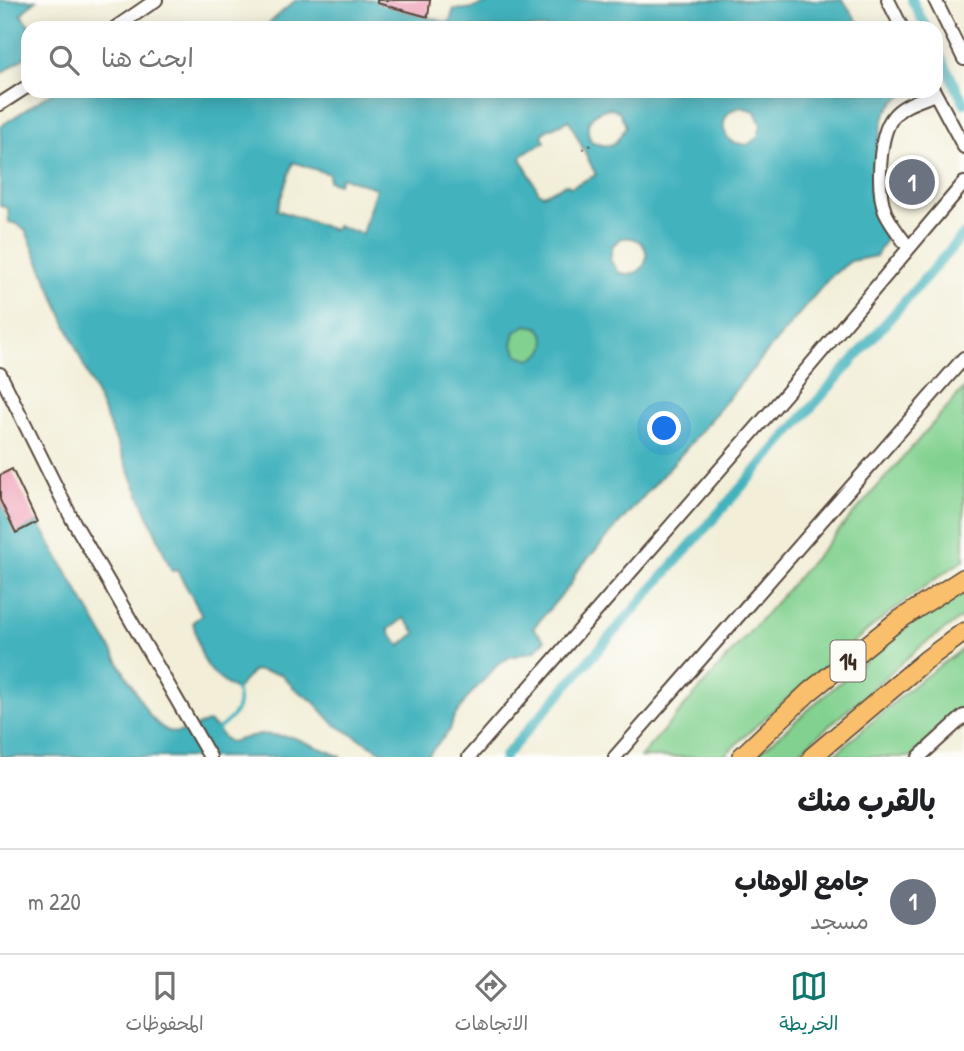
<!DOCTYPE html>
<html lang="ar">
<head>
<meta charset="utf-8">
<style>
  :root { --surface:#fff; --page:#f6f6f6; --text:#202124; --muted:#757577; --line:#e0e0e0; --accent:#0f766e }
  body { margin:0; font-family:"Patrick Hand","Playpen Sans Arabic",sans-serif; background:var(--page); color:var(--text); direction:rtl }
  .you { position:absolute; left:665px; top:429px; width:24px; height:24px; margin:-18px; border:5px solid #fff; border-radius:50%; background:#1a73e8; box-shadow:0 0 0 10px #1a73e833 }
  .badge { display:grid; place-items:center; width:46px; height:46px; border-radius:50%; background:var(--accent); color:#fff; font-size:23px; font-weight:700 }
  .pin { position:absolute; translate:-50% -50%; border:4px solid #fff; box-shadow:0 2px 7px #0006 }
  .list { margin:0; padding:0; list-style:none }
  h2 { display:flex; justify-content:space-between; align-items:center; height:91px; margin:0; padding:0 28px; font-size:30px }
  h2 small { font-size:23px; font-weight:400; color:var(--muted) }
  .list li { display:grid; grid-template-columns:46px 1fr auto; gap:21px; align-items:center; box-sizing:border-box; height:105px; padding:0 28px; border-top:2px solid var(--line) }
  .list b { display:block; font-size:26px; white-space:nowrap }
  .list p { margin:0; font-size:23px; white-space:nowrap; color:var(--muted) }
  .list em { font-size:23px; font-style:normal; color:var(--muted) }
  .icon { flex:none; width:38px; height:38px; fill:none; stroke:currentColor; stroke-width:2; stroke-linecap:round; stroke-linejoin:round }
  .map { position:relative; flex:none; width:964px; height:757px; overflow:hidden; direction:ltr }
  .search { position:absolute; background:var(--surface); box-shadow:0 4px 18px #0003; left:21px; right:21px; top:21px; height:77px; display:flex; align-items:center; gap:18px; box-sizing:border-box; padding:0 24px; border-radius:21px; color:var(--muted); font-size:26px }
  .sheet { height:196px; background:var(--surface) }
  nav { display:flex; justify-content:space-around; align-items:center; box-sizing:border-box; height:98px; border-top:2px solid var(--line); background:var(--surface); font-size:19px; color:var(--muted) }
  nav a { display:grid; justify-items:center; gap:4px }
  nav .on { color:var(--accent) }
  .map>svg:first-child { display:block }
  .green { fill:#82d190; stroke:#5e7e57; stroke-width:2 }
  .water { fill:#43b2bd; stroke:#3f6e6e; stroke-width:2; fill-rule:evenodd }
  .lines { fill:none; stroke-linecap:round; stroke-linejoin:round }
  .stream { stroke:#43b2bd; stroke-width:3.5 }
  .canal { stroke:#43b2bd; stroke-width:10 }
  .building { fill:#f0a0b8 }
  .minor-casing { stroke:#56473a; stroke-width:16 }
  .highway-casing { stroke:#56473a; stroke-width:21 }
  .path { stroke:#56473a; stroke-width:2; stroke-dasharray:2 5; stroke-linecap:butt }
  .minor { stroke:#fff; stroke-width:12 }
  .highway { stroke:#f9bf6c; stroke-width:18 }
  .labels { text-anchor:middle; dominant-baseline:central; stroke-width:5; stroke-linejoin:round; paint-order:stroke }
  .shield { fill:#fdfcf7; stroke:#75695f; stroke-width:2 }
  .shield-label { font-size:24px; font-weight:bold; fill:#3b2a1e }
</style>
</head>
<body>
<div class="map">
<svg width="964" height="757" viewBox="0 0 964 757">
  <rect width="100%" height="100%" fill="#fdfcf7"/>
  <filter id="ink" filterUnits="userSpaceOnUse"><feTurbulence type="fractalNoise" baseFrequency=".0143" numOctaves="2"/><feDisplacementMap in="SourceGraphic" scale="14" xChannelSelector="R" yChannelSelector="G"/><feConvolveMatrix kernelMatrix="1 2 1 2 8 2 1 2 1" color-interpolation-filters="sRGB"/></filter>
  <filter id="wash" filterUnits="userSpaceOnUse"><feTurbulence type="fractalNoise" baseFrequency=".00686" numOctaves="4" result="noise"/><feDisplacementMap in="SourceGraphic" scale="28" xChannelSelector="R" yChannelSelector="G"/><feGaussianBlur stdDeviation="1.57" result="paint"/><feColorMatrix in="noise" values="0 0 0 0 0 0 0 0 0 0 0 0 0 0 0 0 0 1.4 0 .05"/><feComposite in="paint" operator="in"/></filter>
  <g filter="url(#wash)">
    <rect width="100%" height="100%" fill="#f2eed8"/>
    <path class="green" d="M512 342a17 17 0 1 1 34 0a17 17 0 1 1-34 0Z
      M964 388V560C910 594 860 636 811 678 781 704 751 729 723 757H640Z
      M964 586V616L920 647 793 757H755C822 697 890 637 964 586Z
      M964 648V709L910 757H832L915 684Z"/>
    <path class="water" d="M0 0H36L21 14 31 28H28V55L0 74Z
      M296 0H390L389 6 449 23 454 9C470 11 479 6 493 1 503 0 521 0 532 3L535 0H843L862 28H263Z
      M54 91H913C902 95 893 100 887 111 877 126 875 179 877 198 878 211 884 222 889 234L876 256 851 261 830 277 685 450 576 572 571 584 533 628 545 640 535 651 510 657 499 663 468 697 453 719 450 730 426 757H391L334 724 313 701 295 689 281 674 254 670 236 690C203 672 201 656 193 622L202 615 177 570 172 571 26 231 17 224 9 222 8 208 0 206 1 126ZM741 107 755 111 761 125 758 137 747 145 732 142C719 130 721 111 741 107ZM611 108 619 111 626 126C617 144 611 151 591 141 582 123 593 110 611 108ZM569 120 596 175 571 187 566 184 543 195 539 193 521 158 524 153 545 142 542 136 545 131ZM293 162 329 174V181L338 184 341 177 376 188 362 234 337 226 334 230 277 210ZM622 238C658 233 652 285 618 272L610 260 613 245ZM526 325 538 327C550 339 548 354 531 359L518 355 512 344 515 332ZM404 618 416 633 400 646 388 630Z
      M0 500 16 532 38 522 149 715C172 742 179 732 208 722 218 727 220 737 230 742L260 734 292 737 342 757H0Z"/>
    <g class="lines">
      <path class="stream" d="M217 730C231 719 244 709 236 690"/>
      <path class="canal" d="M912 0 926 28
        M936 48 964 103
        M504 757 964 234"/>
    </g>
    <g id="blocks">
      <path class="building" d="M377 0H430L428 17 377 3Z
        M902 181a10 10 0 1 1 20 0a10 10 0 1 1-20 0Z
        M12 469 37 522 16 533 0 500V475Z"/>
    </g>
  </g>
  <g filter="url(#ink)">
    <use href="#blocks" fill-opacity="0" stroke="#56473a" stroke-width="2"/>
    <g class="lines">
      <g class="minor-casing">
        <path id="minor" d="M888 0 902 28
          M935 0 964 59
          M115 28 156 0
          M934 91 964 147
          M0 104 28 86
          M909 248C900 236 891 225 885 212 877 190 878 136 893 117 903 104 921 100 935 94
          M0 374 72 519 210 757
          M469 757 785 395 964 183
          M615 757 964 358
          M919 757 964 716"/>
      </g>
      <g class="highway-casing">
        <path id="highway" d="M741 757 809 692 896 622 964 578
          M812 757 926 660 964 632"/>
      </g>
      <path class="path" d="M583 149 596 143"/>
      <use href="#minor" class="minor"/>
      <use href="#highway" class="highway"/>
    </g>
  </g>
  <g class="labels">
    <rect class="shield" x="830.5" y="640.5" width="35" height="41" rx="5"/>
    <g class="shield-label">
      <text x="848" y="661">14</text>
    </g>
  </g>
</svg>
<div class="you"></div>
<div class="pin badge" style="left:912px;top:182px;background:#6b7280">1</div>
<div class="search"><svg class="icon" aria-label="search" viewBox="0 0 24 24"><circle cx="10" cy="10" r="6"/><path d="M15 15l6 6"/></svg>ابحث هنا</div>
</div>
<section class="sheet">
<h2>بالقرب منك<small></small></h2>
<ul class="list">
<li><span class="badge" style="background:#6b7280">1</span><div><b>جامع الوهاب</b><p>مسجد</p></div><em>220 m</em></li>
</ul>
</section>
<nav>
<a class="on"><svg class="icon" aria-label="map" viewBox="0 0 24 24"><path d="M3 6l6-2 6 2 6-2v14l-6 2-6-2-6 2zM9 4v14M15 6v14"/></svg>الخريطة</a>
<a><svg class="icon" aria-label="directions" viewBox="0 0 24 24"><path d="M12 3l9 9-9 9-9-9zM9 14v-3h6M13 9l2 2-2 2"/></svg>الاتجاهات</a>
<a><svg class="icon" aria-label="saved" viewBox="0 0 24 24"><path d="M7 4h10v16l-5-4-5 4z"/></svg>المحفوظات</a>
</nav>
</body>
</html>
